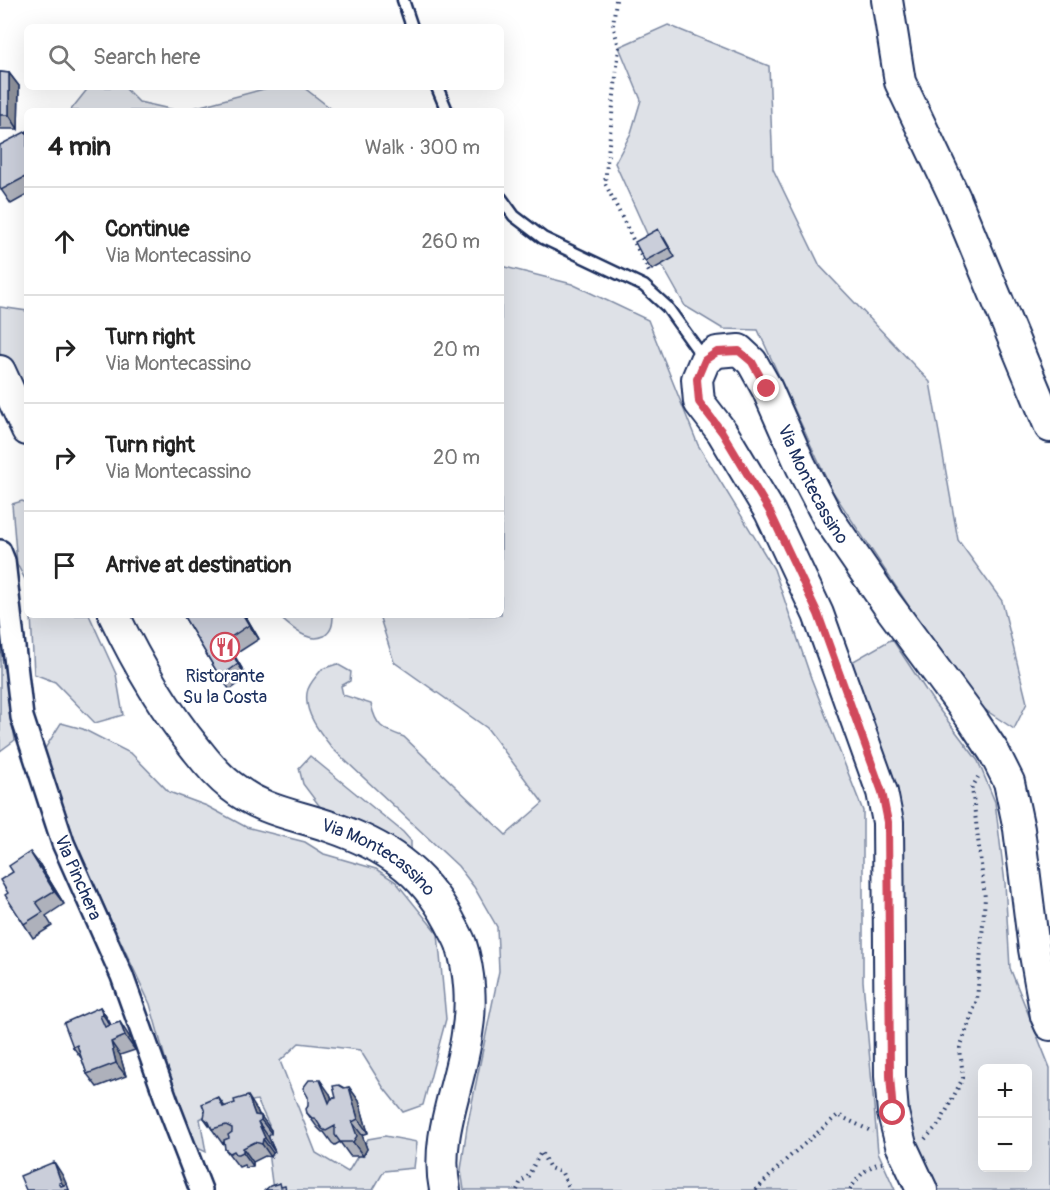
<!DOCTYPE html>
<html lang="en">
<head>
<meta charset="utf-8">
<style>
  :root { --surface:#fff; --page:#f2f2f2; --text:#222; --muted:#767676; --line:#e0e0e0 }
  body { margin:0; font-family:Pangolin,sans-serif; background:var(--page); color:var(--text) }
  .controls { position:absolute; right:18px; bottom:18px; display:grid; overflow:hidden; border-radius:9px; box-shadow:0 6px 24px #0002 }
  .controls button { width:54px; height:54px; display:grid; place-items:center; padding:0; border:0; border-bottom:2px solid var(--line); background:var(--surface); color:var(--text); font:30px sans-serif }
  .stop { position:absolute; width:18px; height:18px; margin:-14px; border:4px solid #d1495b; border-radius:50%; background:#fff }
  .stop.end { background:#d1495b; border-color:#fff; box-shadow:0 2px 6px #0008 }
  .list { margin:0; padding:0; list-style:none }
  h2 { display:flex; justify-content:space-between; align-items:center; height:78px; margin:0; padding:0 24px; font-size:26px }
  h2 small { font-size:20px; font-weight:400; color:var(--muted) }
  .list li { display:grid; grid-template-columns:39px 1fr auto; gap:18px; align-items:center; box-sizing:border-box; height:108px; padding:0 24px; border-top:2px solid var(--line) }
  .list b { display:block; font-size:22px; white-space:nowrap }
  .list p { margin:0; font-size:20px; white-space:nowrap; color:var(--muted) }
  .list em { font-size:20px; font-style:normal; color:var(--muted) }
  .icon { flex:none; width:33px; height:33px; fill:none; stroke:currentColor; stroke-width:2; stroke-linecap:round; stroke-linejoin:round }
  .map { position:relative; flex:none; width:1050px; height:1190px; overflow:hidden }
  .search { position:absolute; background:var(--surface); box-shadow:0 6px 24px #0002; left:24px; top:24px; width:480px; height:66px; display:flex; align-items:center; gap:15px; box-sizing:border-box; padding:0 21px; border-radius:9px; color:var(--muted); font-size:22px }
  .panel { position:absolute; background:var(--surface); box-shadow:0 6px 24px #0002; left:24px; top:108px; width:480px; height:510px; border-radius:9px }
  .map>svg:first-child { display:block }
  .green { fill:#dee1e7; stroke:#7c88a2; stroke-width:1.5; fill-rule:evenodd }
  .lines { fill:none; stroke-linecap:round; stroke-linejoin:round }
  .lane-casing { stroke:#1b2f5e; stroke-width:15 }
  .street-casing { stroke:#1b2f5e; stroke-width:26 }
  .secondary-casing { stroke:#1b2f5e; stroke-width:34 }
  .path { stroke:#1b2f5e; stroke-width:4; stroke-dasharray:1.5 4.5; stroke-linecap:butt }
  .lane { stroke:#fff; stroke-width:10 }
  .street { stroke:#fff; stroke-width:21 }
  .secondary { stroke:#fff; stroke-width:30 }
  .wall { fill:#aeb1bb; stroke:#1b2f5e; stroke-width:1.5 }
  .shaded-wall { fill:#8d9099; stroke:#1b2f5e; stroke-width:1.5 }
  .building { fill:#caceda; stroke:#1b2f5e; stroke-width:1.5 }
  .route { stroke:#d1495b; stroke-width:8 }
  .labels { text-anchor:middle; dominant-baseline:central; stroke-width:5; stroke-linejoin:round; paint-order:stroke }
  .street-label { font-size:18px; fill:#1b2f5e; stroke:#fff }
  .poi-label { font-size:18px; fill:#1b2f5e; stroke:#fff }
</style>
</head>
<body>
<div class="map">
<svg width="1050" height="1190" viewBox="0 0 1050 1190">
  <rect width="100%" height="100%" fill="#fff"/>
  <filter id="ink" filterUnits="userSpaceOnUse"><feTurbulence type="fractalNoise" baseFrequency=".0167" numOctaves="2"/><feDisplacementMap in="SourceGraphic" scale="12" xChannelSelector="R" yChannelSelector="G"/><feConvolveMatrix kernelMatrix="1 2 1 2 8 2 1 2 1" color-interpolation-filters="sRGB"/></filter>
  <g filter="url(#ink)">
    <path class="green" d="M668 25 769 66 773 169 820 266 930 382 958 540 1002 601 1027 703 1014 729 972 701 831 489 758 330 723 329 685 306 657 256 615 163 631 133 641 100 619 47Z
      M89 87H124L139 102 179 111H70Z
      M271 87H303L334 111H182Z
      M501 266 572 284 648 320 698 445 774 569 811 678 863 811V981L878 1152 895 1190H464L461 1170 467 1127 499 971 497 927 474 887 458 866 333 749C321 734 304 714 307 693 308 684 317 676 322 669L337 664 351 672 350 681 341 686 343 695 371 704C376 727 382 729 404 737L506 835 543 803 487 728 394 662 379 615H501Z
      M0 307 27 311V402L0 353Z
      M22 501 27 503V583L17 564 12 504Z
      M31 615H89L116 674 123 715 95 723 55 682 34 674Z
      M277 615H333C333 624 332 631 324 636 307 644 289 625 277 615Z
      M892 639 935 704 978 761 995 802 1005 883 1010 968 1050 1068V1190H933L917 1152 904 1101 902 926 904 836 893 784 850 663ZM982 1068H1028V1168H982Z
      M0 644 15 740 0 751Z
      M61 723 83 729 132 754 169 792 207 806 246 827 305 842 324 854 376 869 396 882 438 934 446 1019 423 1105 403 1112 383 1087 360 1050 299 1043 280 1061 316 1153 348 1172 368 1139 385 1136 417 1142 414 1168 384 1171 373 1190H273L269 1160V1125L257 1100 219 1108 200 1119 206 1152 189 1144 150 1004 79 852 44 750Z
      M310 756 403 832 411 841V848L407 851 321 808 303 784 299 768Z"/>
    <g class="lines">
      <g class="lane-casing">
        <path id="lane" d="M403 0 412 27
          M437 87 447 111
          M501 198 514 216 543 238 644 286 667 307 705 360"/>
      </g>
      <g class="street-casing">
        <g id="street">
          <path id="s1" d="M0 551 4 561 22 717 63 843 122 976 170 1110 201 1190"/>
        </g>
      </g>
      <g class="secondary-casing">
        <g id="secondary">
          <path d="M887 0 900 82 955 198 1050 427"/>
          <path d="M0 371 27 430"/>
          <path id="s2" d="M114 615C137 663 163 708 197 750 207 763 218 776 231 786 264 812 294 814 331 827 384 845 422 870 449 920 453 928 458 936 461 944 470 972 472 1005 467 1034 460 1087 434 1136 445 1190"/>
          <path id="s3" d="M922 1190 901 1145 893 1113 890 1076 888 822 882 792 818 614 770 512 722 432 699 402 697 379 705 360 717 352 739 350 752 362 767 389 801 466 828 518 887 604 972 719 994 752 1009 782 1019 829 1034 949 1046 1016 1050 1025"/>
        </g>
      </g>
      <path class="path" d="M616 0 613 25 619 47 605 183 649 272
        M925 1139 940 1123 963 1078 960 1048 977 1000 985 898 972 788 978 777
        M517 1190 521 1181 527 1178 541 1152 550 1168 562 1173 570 1190
        M756 1190 788 1158 838 1115 873 1132
        M850 1190C857 1178 868 1165 882 1163"/>
      <use href="#lane" class="lane"/>
      <use href="#street" class="street"/>
      <use href="#secondary" class="secondary"/>
    </g>
    <path class="wall" d="M0 72 9 73 19 86 18 129H0Z
      M27 132V195L11 204 0 188Z
      M664 238 675 257 652 270 645 261Z
      M183 615H245L259 639 234 655 247 677 230 690 220 677Z
      M40 865 64 904 46 916 52 926 33 938 24 924 8 893Z
      M100 1007 109 1021 111 1025 129 1036 135 1050 120 1055 126 1076 97 1087 87 1074 82 1059 73 1047Z
      M349 1087 359 1101 368 1133 362 1135 367 1149 363 1156H350L340 1142 335 1145 332 1143 324 1132H322L317 1127 307 1113 308 1106 330 1094 332 1098H336L344 1088Z
      M218 1097 225 1107 257 1110 260 1116 271 1130V1133L268 1136 275 1152 273 1153 271 1157 265 1156 253 1162V1166L246 1168 244 1165 239 1167 235 1162 225 1149 224 1142 222 1143 204 1118Z"/>
    <path class="shaded-wall" d="M9 73 19 86 18 129 9 115Z
      M243 615H245L259 639 249 625Z
      M225 641 234 655 247 677 238 664Z
      M30 852 40 865 64 904 54 891Z
      M100 1007 109 1021 112 1028 103 1015Z
      M120 1022 129 1036 135 1050 125 1036Z
      M111 1042 120 1055 126 1076 116 1063Z
      M320 1080 330 1094 338 1116 329 1103Z
      M349 1087 359 1101 368 1133 358 1119Z
      M248 1096 257 1110 261 1120 255 1115Z
      M261 1116 271 1130V1133L261 1120Z
      M258 1122 268 1136 275 1152 265 1138Z
      M352 1122 362 1135 367 1149 363 1156 353 1142Z
      M263 1139 273 1153 271 1157 262 1144Z
      M243 1148 253 1162V1166L243 1152Z
      M54 1162 63 1176 69 1190H67L61 1182Z"/>
    <path class="building" d="M0 72 9 73V115H0Z
      M27 131V176L1 190 0 188V145Z
      M658 229 669 248 645 261 635 242Z
      M183 615H243L249 625 225 641 238 664 220 677Z
      M30 852 54 891 36 902 43 912 24 924 5 895 8 893 0 880 13 872 9 866Z
      M100 1007 103 1015 100 1016 105 1027 120 1022 125 1036 111 1042 116 1063 87 1074 77 1045 73 1047 64 1023Z
      M309 1080H320L329 1103 331 1099 336 1098 333 1086 339 1085 344 1088 349 1087 358 1119 352 1122 357 1136 353 1142H340L335 1135V1126L326 1131 322 1129 315 1118H312L307 1113 306 1109 308 1106V1097L303 1088Z
      M248 1096 255 1115 261 1116V1120L258 1122 265 1138 263 1139 262 1144 255 1142 243 1148V1152L239 1154H236L234 1151 230 1153 225 1149 224 1140 229 1138 228 1135 232 1132V1128L226 1125 212 1129 209 1122 204 1118 205 1112 202 1104 218 1097 223 1107 235 1103 234 1100Z
      M54 1162 61 1182 59 1183 61 1186 67 1184 69 1190H26L20 1176Z
      M280 1183 281 1187 285 1186 286 1190H265L270 1186Z"/>
  </g>
  <g class="lines" filter="url(#ink)">
    <path class="route" d="M767 389 752 362 739 351 717 352 705 360 697 379 699 402 722 432 770 512 818 614 882 792 888 822 890 1076 893 1113"/>
  </g>
  <defs>
    <g id="restaurant-ring" transform="scale(1.5)"><circle r="9.5" fill="#fff" stroke="#d1495b" stroke-width="1.5"/><path d="M-5-6h1v4h1v-4h1v4h1v-4h1v5L-1.5 .5V6h-2V.5L-5-1ZM5-6V6H3V1.5H1.5Q1.5-4 5-6Z" fill="#d1495b"/></g>
  </defs>
  <g fill-rule="evenodd">
    <use href="#restaurant-ring" x="225" y="647"/>
  </g>
  <g class="labels">
    <g class="street-label">
      <text stroke="none"><textPath href="#s3" startOffset="1072">Via Montecassino</textPath></text>
      <text stroke="none"><textPath href="#s2" startOffset="374">Via Montecassino</textPath></text>
      <text stroke="none"><textPath href="#s1" startOffset="338">Via Pinchera</textPath></text>
    </g>
    <g class="poi-label">
      <text x="225" y="676">Ristorante<tspan x="225" dy="21">Su la Costa</tspan></text>
    </g>
  </g>
</svg>
<div class="controls">
<button>+</button>
<button>−</button>
</div>
<div class="stop" style="left:893px;top:1113px"></div>
<div class="stop end" style="left:767px;top:389px"></div>
<div class="search"><svg class="icon" aria-label="search" viewBox="0 0 24 24"><circle cx="10" cy="10" r="6"/><path d="M15 15l6 6"/></svg>Search here</div>
<section class="panel">
<h2>4 min<small>Walk · 300 m</small></h2>
<ul class="list">
<li><svg class="icon" aria-label="ahead" viewBox="0 0 24 24"><path d="M12 20V5M6 11l6-6 6 6"/></svg><div><b>Continue</b><p>Via Montecassino</p></div><em>260 m</em></li>
<li><svg class="icon" aria-label="right" viewBox="0 0 24 24"><path d="M7 20v-9h11M14 6l5 5-5 5"/></svg><div><b>Turn right</b><p>Via Montecassino</p></div><em>20 m</em></li>
<li><svg class="icon" aria-label="right" viewBox="0 0 24 24"><path d="M7 20v-9h11M14 6l5 5-5 5"/></svg><div><b>Turn right</b><p>Via Montecassino</p></div><em>20 m</em></li>
<li><svg class="icon" aria-label="arrive" viewBox="0 0 24 24"><path d="M6 21V4h12l-3 4 3 4H6"/></svg><div><b>Arrive at destination</b></div></li>
</ul>
</section>
</div>
</body>
</html>
